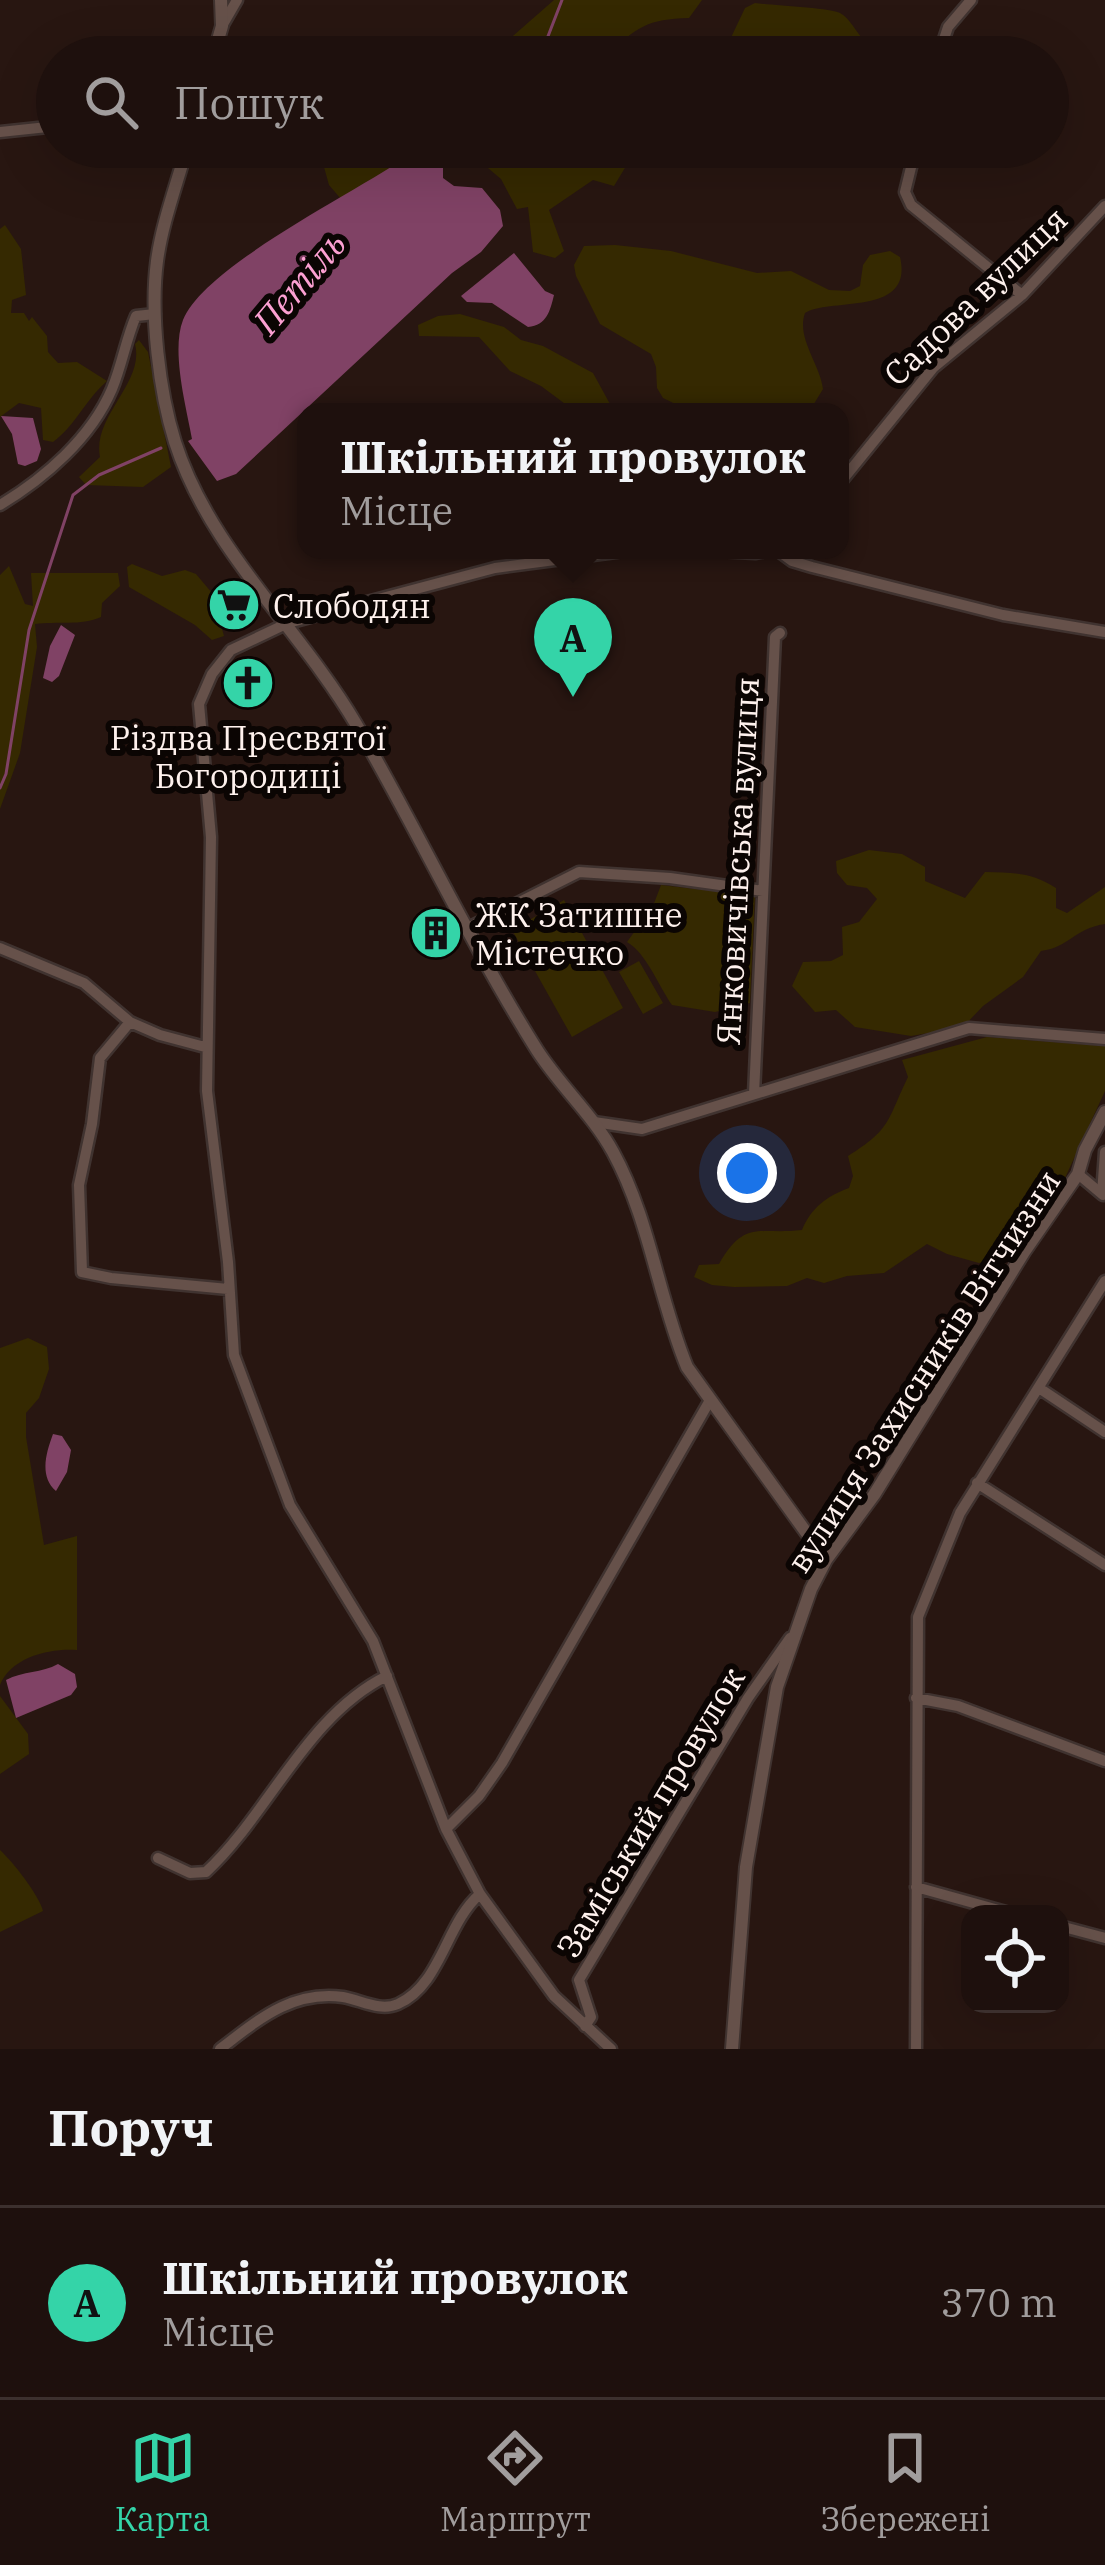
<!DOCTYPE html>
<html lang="uk">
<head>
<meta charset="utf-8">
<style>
  :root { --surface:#1e100d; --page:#2b1e1b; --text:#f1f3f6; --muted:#a19d9d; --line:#3c302e; --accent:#34d4a8 }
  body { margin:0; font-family:"IBM Plex Serif",serif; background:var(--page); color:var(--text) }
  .controls { position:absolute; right:36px; bottom:36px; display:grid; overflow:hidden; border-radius:24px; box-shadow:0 12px 48px #0002 }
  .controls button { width:108px; height:108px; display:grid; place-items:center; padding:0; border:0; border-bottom:3px solid var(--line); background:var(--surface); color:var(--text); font:60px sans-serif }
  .you { position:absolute; left:747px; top:1173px; width:42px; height:42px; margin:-30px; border:9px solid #fff; border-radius:50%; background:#1a73e8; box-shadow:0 0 0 18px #1a73e833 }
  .badge { display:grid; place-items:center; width:78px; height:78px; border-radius:50%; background:var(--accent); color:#111; font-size:39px; font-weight:700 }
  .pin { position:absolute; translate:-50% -99px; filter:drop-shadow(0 3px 6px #0008) }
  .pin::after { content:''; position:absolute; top:63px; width:42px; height:36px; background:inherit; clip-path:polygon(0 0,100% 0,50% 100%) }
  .popup { position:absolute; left:297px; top:403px; width:552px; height:156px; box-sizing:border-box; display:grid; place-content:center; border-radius:24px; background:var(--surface); filter:drop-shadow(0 3px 9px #0005); font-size:39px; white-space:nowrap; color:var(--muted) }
  .popup b { font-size:45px; color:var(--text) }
  .popup::after { content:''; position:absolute; left:50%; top:100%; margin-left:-24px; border:24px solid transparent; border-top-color:var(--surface) }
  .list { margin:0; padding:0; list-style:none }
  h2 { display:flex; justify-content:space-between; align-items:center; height:156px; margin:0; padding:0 48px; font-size:51px }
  h2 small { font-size:39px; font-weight:400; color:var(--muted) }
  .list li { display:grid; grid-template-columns:78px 1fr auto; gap:36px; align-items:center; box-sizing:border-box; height:192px; padding:0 48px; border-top:3px solid var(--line) }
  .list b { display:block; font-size:45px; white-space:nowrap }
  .list p { margin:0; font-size:39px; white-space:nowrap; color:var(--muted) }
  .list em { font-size:39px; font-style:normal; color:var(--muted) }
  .icon { flex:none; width:66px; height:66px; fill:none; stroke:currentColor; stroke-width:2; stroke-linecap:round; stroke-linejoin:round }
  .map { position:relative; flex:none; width:1105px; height:2049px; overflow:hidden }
  .search { position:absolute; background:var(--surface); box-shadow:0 12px 48px #0002; left:36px; right:36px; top:36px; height:132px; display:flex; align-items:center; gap:30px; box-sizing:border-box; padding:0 42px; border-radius:66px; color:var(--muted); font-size:45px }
  .sheet { height:348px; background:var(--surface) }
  nav { display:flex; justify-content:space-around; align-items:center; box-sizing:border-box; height:168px; border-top:3px solid var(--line); background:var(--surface); font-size:33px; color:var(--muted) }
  nav a { display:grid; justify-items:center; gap:6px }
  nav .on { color:var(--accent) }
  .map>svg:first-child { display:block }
  .green { fill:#352901 }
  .water { fill:#804265 }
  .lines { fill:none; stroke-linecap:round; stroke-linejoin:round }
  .stream { stroke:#804265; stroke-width:3 }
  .minor-casing { stroke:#403330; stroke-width:15 }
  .tertiary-casing { stroke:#403330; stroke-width:16 }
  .minor { stroke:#66514a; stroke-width:10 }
  .tertiary { stroke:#66514a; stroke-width:12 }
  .labels { text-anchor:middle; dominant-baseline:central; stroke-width:12; stroke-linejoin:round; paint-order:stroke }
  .street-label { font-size:33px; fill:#fef1ed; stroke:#0b0503 }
  .poi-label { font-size:33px; fill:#fef1ed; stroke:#0b0503; text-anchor:start }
  .water-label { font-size:36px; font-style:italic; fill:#fca0d2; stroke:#0b0503 }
</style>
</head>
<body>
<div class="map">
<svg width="1105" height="2049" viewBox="0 0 1105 2049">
  <rect width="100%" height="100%" fill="#281611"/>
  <path class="green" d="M554 0H702L689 18C648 19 635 27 607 57H489Z
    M755 3C771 5 832 8 840 13 851 19 856 33 865 41 879 54 893 53 908 57H808L764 50 754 57H673L705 44 727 46 745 8Z
    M362 147H393L406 159 341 199 329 185 324 167Z
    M463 147H636L637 148 614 186 593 180 549 210 564 251 555 258 533 252 528 207 517 209 501 179Z
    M5 225 21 249 26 295 12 300 11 313H24L29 321 32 317 47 336 48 352 58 363 77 362 107 381C85 400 76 425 53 442L43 440 41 408 19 403 0 417V229Z
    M615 245 671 251 757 273 791 271 829 290 850 291 860 286 863 265 870 255 890 251 900 257C914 317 831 297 805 313 796 338 820 364 823 389L809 412H692L663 398 657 388 656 367 651 354 600 324 576 276 574 265 584 246Z
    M460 314 504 327 521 340 543 346 593 373 610 404 608 412H576L541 386 510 371 479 337 419 336 418 325 438 316Z
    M139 340 148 352 171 467 143 487 86 485 79 477 100 457C92 416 145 383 135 344Z
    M132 564 162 576 185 570 196 574 212 593 224 636 212 640 195 625 129 587 127 567Z
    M9 566 25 604 33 606 31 573H118L120 586 102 603 101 617C81 626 57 621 35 624L37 647 20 753 0 809V575Z
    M869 850 902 854 925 867V881L965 898 985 872C1014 873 1031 872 1056 888V908L1067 913 1105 887V924C1073 929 1070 947 1041 951L1023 977 983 1006 963 1027 911 1036 855 1027 836 1010 815 1012 792 986 803 962 831 961 843 955 842 927 859 922 877 899 867 888 847 885 837 873 836 861Z
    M661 885 755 896 750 1003 715 1012 672 1005C658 985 647 954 627 942L653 906Z
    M564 900 623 1008 572 1037 512 930Z
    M639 961 663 1003 643 1014 619 972Z
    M987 1037 1105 1046V1091L1053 1204 1003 1258 979 1263 947 1254 927 1244 884 1273 847 1276 824 1283 807 1278 787 1286 734 1287 712 1285 694 1277 699 1265 719 1264C745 1219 758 1235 802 1230 811 1208 827 1196 849 1188L853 1176 848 1156C892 1129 887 1120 908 1077L902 1060Z
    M28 1338 47 1347 49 1369 39 1398 26 1413V1437L44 1545 77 1536V1650C50 1648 11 1657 0 1685V1348Z
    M0 1696 28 1734 29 1754 0 1774Z
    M0 1850C13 1862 39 1895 43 1911L0 1932Z"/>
  <path class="water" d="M431 147H443V178L454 186 482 188 500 210 503 226 481 252 452 273 236 474 217 481 188 441 192 439C186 406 171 351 183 320 206 264 361 190 414 152Z
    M514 253 545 291 554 295C550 311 547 325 528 327L492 303 467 302 461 296Z
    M1 416 33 418 41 449 37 461 25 466 18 464 12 434Z
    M61 625 75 635 59 676 52 682 43 678 50 646Z
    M53 1434 62 1436 71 1450 67 1472 56 1491C39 1476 46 1453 53 1434Z
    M58 1664 75 1674 77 1687 71 1695 16 1718 6 1680C23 1671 42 1673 58 1664Z"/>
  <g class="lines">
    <path class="stream" d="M540 57 562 0
      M0 788 6 774 29 630 73 495 99 475 161 448"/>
    <g class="minor-casing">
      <path id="minor" d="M222 26 237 0
        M938 57 948 27 971 0
        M0 132 57 126
        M916 147 905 192 911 205 1022 295
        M840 483 933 368 1022 295 1105 206
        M0 505C45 478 91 438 112 389 122 365 126 339 136 316L155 314
        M700 550 755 553 772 550
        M777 550 792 561 812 567 1003 615 1105 632
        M468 928 579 872 670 878 763 891
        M0 948 84 983 130 1022 160 1035 205 1047
        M130 1022 100 1058 92 1124 79 1185 82 1272 111 1278 228 1289
        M754 1094 775 637 780 633
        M594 1122 642 1129 969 1028 1105 1039
        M1078 1174 1103 1195
        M1102 1194 1105 1152
        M1039 1388 1105 1432
        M977 1483 1105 1565
        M916 1698 958 1706 1105 1761
        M446 1829 479 1796 502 1763 709 1402
        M158 1858 190 1873 206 1872C268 1815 307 1715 387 1676
        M916 1887 1013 1914
        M1060 1926 1105 1938
        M585 2026 591 2017 579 1980 748 1698 790 1638
        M220 2049C258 2020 292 1990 343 1997 361 2000 380 2012 398 2004 441 1985 446 1923 480 1894
        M611 2049 554 1996 480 1894 446 1829 373 1641 290 1505 234 1355 228 1262 207 1091 211 837 199 704 212 674 231 650 288 623 495 568 631 550
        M916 2049 918 1617 960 1513 1105 1281"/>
    </g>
    <g class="tertiary-casing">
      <path id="tertiary" d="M213 57 222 26 221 0
        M187 147C177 184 162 223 157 261 150 314 159 391 175 442 210 551 299 627 356 724 418 831 471 945 537 1050 560 1086 593 1115 613 1152 650 1220 658 1297 687 1367L826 1560
        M732 2049 746 1867 777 1687 811 1589 826 1560 874 1495 1024 1252 1078 1174 1085 1150 1105 1112"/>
    </g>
    <use href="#minor" class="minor"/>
    <use href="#tertiary" class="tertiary"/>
  </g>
  <defs>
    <g id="supermarket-disc" transform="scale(2.7)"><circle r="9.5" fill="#34d4a8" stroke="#0b0503"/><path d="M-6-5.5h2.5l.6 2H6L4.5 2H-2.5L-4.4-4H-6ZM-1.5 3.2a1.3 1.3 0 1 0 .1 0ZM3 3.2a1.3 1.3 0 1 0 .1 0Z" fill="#111"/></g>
    <g id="church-disc" transform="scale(2.7)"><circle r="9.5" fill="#34d4a8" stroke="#0b0503"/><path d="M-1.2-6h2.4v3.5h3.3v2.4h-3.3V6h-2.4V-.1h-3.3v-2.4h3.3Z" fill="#111"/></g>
    <g id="building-disc" transform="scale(2.7)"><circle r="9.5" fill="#34d4a8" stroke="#0b0503"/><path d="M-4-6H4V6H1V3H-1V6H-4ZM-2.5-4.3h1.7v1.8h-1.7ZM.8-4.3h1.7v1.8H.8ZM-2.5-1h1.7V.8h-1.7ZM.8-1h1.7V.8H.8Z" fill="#111"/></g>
  </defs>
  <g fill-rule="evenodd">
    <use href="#supermarket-disc" x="234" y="605"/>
    <use href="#church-disc" x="248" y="683"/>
    <use href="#building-disc" x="436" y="933"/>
  </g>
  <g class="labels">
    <g class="street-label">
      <text transform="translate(975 296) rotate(-44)">Садова вулиця</text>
      <text transform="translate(737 861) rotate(-87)">Янковичівська вулиця</text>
      <text transform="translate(923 1371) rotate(-57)">вулиця Захисників Вітчизни</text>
      <text transform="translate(650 1812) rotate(-59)">Заміський провулок</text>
    </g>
    <g class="poi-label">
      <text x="273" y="605">Слободян</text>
      <text x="248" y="737" text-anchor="middle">Різдва Пресвятої<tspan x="248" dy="38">Богородиці</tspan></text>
      <text x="475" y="914">ЖК Затишне<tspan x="475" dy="38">Містечко</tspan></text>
    </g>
    <g class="water-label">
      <text transform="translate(299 282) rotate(-50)">Петіль</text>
    </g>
  </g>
</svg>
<div class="controls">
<button><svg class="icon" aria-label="locate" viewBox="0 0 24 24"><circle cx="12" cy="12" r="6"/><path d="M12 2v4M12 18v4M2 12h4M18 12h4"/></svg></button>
</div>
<div class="you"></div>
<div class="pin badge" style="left:573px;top:697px">A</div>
<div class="popup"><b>Шкільний провулок</b>Місце</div>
<div class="search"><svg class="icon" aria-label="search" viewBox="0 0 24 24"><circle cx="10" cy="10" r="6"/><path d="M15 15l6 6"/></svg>Пошук</div>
</div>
<section class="sheet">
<h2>Поруч<small></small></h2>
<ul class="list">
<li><span class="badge">A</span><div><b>Шкільний провулок</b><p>Місце</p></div><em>370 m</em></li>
</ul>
</section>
<nav>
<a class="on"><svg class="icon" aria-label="map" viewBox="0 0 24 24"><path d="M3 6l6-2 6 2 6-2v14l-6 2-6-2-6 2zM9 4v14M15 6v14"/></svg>Карта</a>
<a><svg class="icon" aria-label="directions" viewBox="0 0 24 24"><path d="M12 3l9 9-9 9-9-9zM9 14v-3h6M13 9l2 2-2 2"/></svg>Маршрут</a>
<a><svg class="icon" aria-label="saved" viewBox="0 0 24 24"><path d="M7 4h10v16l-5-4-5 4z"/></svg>Збережені</a>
</nav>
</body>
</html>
